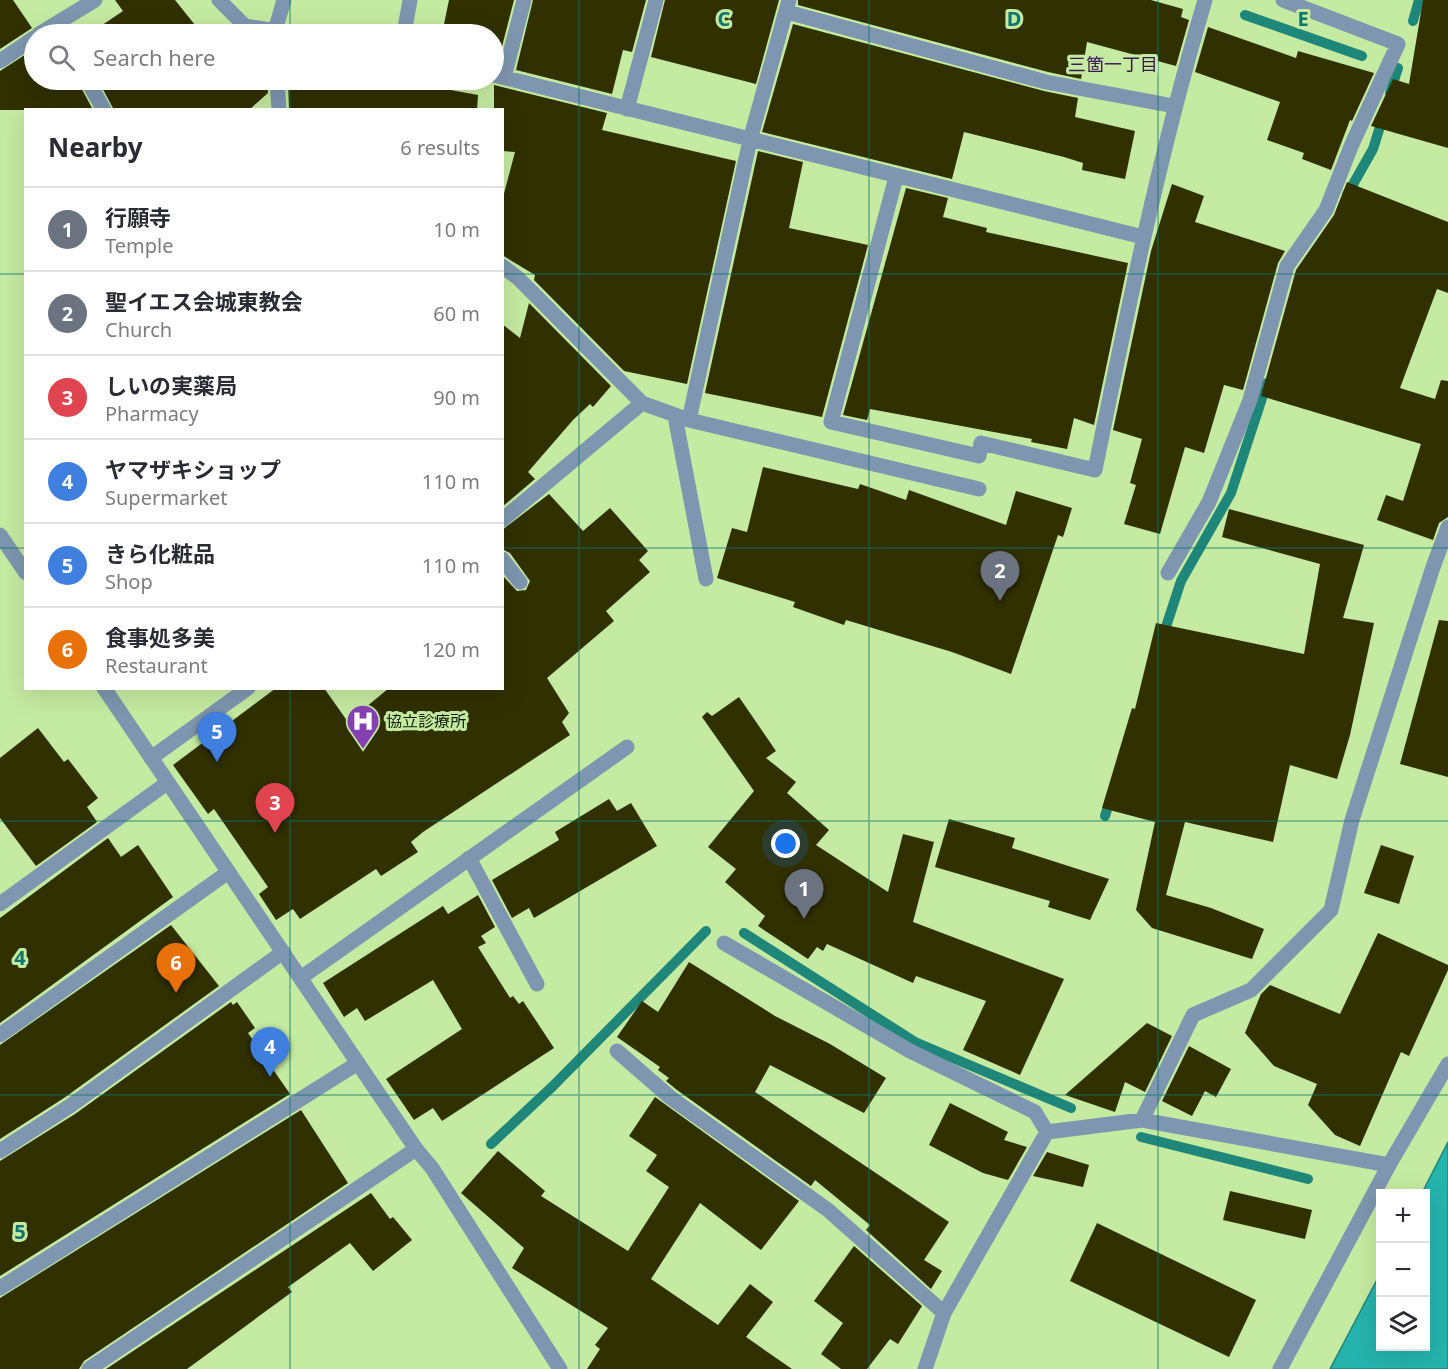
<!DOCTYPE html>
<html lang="en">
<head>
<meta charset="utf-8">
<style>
  :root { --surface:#fff; --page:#f2f2f3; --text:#2b2b33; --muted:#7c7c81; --line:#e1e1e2; --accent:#8740b3 }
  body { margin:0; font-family:"Noto Sans","Noto Sans JP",sans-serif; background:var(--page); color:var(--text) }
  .controls { position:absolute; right:18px; bottom:18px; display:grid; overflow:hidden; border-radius:0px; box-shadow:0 6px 24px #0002 }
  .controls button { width:54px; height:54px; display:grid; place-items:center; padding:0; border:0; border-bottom:2px solid var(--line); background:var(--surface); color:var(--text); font:30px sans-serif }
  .you { position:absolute; left:786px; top:844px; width:21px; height:21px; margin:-15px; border:4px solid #fff; border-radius:50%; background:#1a73e8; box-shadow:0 0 0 9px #1a73e833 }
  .badge { display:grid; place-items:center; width:39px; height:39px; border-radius:50%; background:var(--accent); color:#fff; font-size:20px; font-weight:700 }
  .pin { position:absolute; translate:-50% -50px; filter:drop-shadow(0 2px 3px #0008) }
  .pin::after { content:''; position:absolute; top:32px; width:21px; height:18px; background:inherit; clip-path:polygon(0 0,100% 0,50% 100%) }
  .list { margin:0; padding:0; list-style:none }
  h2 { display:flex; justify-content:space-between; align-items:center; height:78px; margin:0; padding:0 24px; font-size:26px }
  h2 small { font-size:20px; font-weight:400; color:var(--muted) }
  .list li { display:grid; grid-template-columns:39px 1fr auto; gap:18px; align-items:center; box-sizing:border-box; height:84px; padding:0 24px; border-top:2px solid var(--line) }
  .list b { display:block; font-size:22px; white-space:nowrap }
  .list p { margin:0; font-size:20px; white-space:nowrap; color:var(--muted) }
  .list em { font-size:20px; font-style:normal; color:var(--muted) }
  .icon { flex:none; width:33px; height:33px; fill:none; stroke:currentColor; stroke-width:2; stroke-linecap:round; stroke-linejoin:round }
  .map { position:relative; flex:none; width:1448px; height:1369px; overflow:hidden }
  .search { position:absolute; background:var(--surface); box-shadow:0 6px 24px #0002; left:24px; top:24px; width:480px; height:66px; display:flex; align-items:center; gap:15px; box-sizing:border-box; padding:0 21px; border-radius:33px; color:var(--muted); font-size:22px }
  .panel { position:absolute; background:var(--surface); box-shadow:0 6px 24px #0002; left:24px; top:108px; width:480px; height:582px; border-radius:0px }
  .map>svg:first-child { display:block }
  .water { fill:#25b4ad; stroke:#1f867a; stroke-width:1.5 }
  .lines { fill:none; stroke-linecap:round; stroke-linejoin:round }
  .stream { stroke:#1f867a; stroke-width:10 }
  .building { fill:#303000 }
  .minor { stroke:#7e96af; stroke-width:15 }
  .tertiary { stroke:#7e96af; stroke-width:15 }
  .grid { fill:none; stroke:#0f766e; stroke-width:1.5; stroke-opacity:0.55 }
  .labels { text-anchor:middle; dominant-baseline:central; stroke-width:6; stroke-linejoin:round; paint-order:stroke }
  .poi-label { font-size:16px; fill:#101c02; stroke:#c5eaa1; text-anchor:start }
  .neighbourhood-label { font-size:18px; fill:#3b1951; stroke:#c5eaa1 }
  .grid-label { font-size:20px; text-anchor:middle; font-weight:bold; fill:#0f766e; stroke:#c5eaa1; stroke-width:6; stroke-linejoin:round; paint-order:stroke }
</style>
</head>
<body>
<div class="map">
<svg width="1448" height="1369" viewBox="0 0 1448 1369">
  <rect width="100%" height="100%" fill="#c5eaa1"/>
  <path class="water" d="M1448 1142V1369H1330L1380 1274V1346H1426V1194L1422 1193Z"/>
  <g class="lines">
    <path class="stream" d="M1245 15 1362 56
      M1413 21 1419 0
      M1390 93 1398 68
      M1347 195 1373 149 1383 117
      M1162 639 1181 581 1231 493 1267 383
      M1105 816 1111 797
      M744 933 915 1042 1071 1108
      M1141 1137 1308 1179
      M491 1144 553 1086 706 931"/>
  </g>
  <path class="building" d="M0 0H13L32 28 0 49Z
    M115 0H175L199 30 194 34H89L123 11Z
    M449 0H514L497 66H494V34H442Z
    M533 0H646L632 52 623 50 612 94 516 70Z
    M665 0H779L756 84 651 57Z
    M798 0H1151L1183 9 1181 17 1189 20 1176 66 1087 42 1081 79 1048 72 798 5Z
    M1423 0H1448V148L1371 126 1393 79 1409 84Z
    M793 24 1044 91 1078 98 1075 117 1135 131 1125 179 1082 170 1083 163 1064 157 964 132 952 179 762 132Z
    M1208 27 1296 58 1298 51 1374 73 1352 121 1350 120 1331 170 1302 159 1304 153 1267 140 1280 102 1195 72Z
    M34 49V80H77L93 110H0V71Z
    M98 80H267L268 93 249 110H114Z
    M288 80H396L478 95 477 110H289Z
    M494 85 607 113 602 130 736 161 687 384 624 371 534 280 535 275 502 255V201L515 152 502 151V110H494Z
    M758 151 803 162 789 228 868 245 822 417 705 393Z
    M1347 182 1448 222V293L1437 289 1400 388 1435 399 1441 380 1448 381V517L1439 523 1433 540 1377 520 1386 495 1403 501 1421 444 1261 396 1296 270 1334 215Z
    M1172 184 1204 196 1195 222 1285 251 1278 263 1243 390 1224 385 1204 453 1185 447 1160 534 1124 524 1136 485 1130 483 1142 439 1113 430 1151 251Z
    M906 188 948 198 943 217 987 228 986 232 1128 263 1094 425 1074 418 1067 449 1031 442 1032 439 870 409 867 420 843 415Z
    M529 303 611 386 593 407 590 404 573 420 528 472 535 479 502 507V324L520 338Z
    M763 467 858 489 860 484 906 500 909 490 1006 525 1016 491 1072 508 1063 537 1058 535 1011 674 952 652 846 620 844 625 793 607 795 602 717 578 732 528 747 532Z
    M549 494 583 531 610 508 648 551 639 560 650 572 606 611 614 621 547 678 569 713 562 722 570 735 423 832 411 842 418 852 381 876 376 869 300 919 293 909 276 920 259 894 268 887 214 809 208 814 173 765 276 688H324L348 722 389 688H502V575L517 591 526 590 530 581 510 553 502 549V530Z
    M1229 509 1364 545 1343 618 1374 623 1350 735 1337 779 1290 765 1273 842 1185 822 1166 895 1211 908 1264 929 1252 959 1152 928 1136 910 1155 822 1102 808 1132 708 1135 709 1156 623 1304 654 1320 564 1222 537Z
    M1439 620 1448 621V777L1400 764Z
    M739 697 776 751 766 758 796 782 787 793 829 830 816 845 888 892 903 834 934 842 913 922 1064 979 1020 1075 963 1050 986 1001 916 976 913 983 827 944 823 951 817 947 808 959 758 926 765 916 725 882 736 869 708 847 754 791 702 717 707 712 712 716Z
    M38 728 64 762 68 759 98 798 87 807 97 822 36 866 0 818V758Z
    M609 799 617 811 631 803 657 846 534 918 529 908 512 918 492 880 559 840 555 832Z
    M949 819 1015 838 1012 848 1109 879 1090 920 1048 907 1050 901 935 867Z
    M108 838 121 857 138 845 173 897 0 1023V918Z
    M1381 845 1414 856 1399 904 1364 893Z
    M478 895 495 927 481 936 486 943 478 947 510 998 513 996 519 1004 523 1001 554 1048 442 1121 433 1108 414 1120 386 1079 462 1029 433 980 365 1021 357 1008 344 1017 323 983 443 906 448 914Z
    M171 925 219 986 64 1098 0 1139V1045Z
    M1378 933 1448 965V970L1409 1056 1401 1052 1360 1146 1335 1135 1308 1105 1317 1084 1274 1066 1245 1033 1261 994 1270 985 1340 1014Z
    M689 962 775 1016 830 1044 886 1078 864 1113 770 1065 755 1092 949 1222 924 1260 942 1271 931 1289 866 1230 870 1225 815 1180 811 1186 677 1090 666 1081 669 1078 658 1070 660 1067 617 1037 642 1001 658 1012Z
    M231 1002 233 1005 237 1002 255 1028 248 1033 290 1094 0 1276V1161L75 1114Z
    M1147 1023 1172 1036 1145 1092 1125 1082 1115 1112 1065 1095Z
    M1189 1046 1231 1069 1216 1097 1205 1091 1192 1116 1162 1101Z
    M655 1097 799 1201 761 1250 700 1203 651 1279 718 1325 750 1284 773 1302 746 1337 792 1369H587L600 1349 595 1345 608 1328 512 1268 524 1248 461 1193 498 1151 545 1191 541 1196 628 1251 669 1187 646 1171 657 1155 629 1136Z
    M950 1103 1008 1132 1004 1140 1027 1147 1008 1180 983 1173 929 1145Z
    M301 1110 348 1183 84 1361 79 1369H0V1298Z
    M1047 1152 1089 1165 1083 1187 1033 1176Z
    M1230 1191 1312 1210 1305 1239 1223 1220Z
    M371 1193 390 1219 393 1217 412 1240 373 1271 350 1243 288 1287 292 1292 187 1369H106Z
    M1097 1223 1256 1300 1229 1357 1070 1281Z
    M854 1246 922 1306 898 1344 890 1339 867 1369H841L821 1354 843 1323 814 1301Z"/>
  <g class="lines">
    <path class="minor" d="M219 0 245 26 295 34
      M787 12 1046 82 1174 106
      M39 34 95 0
      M274 34 284 0
      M404 34 410 0
      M0 61 34 38
      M494 75 1143 237
      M504 77 524 0
      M87 80 104 110
      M277 80 279 110
      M627 109 656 0
      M896 177 831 422 979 456 981 443 1095 470C1127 312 1159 155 1205 0
      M502 266 518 278 642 403 689 420 979 489
      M675 416 706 579
      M689 420 750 140 789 0
      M502 520 642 403
      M502 559 520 582
      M1168 573 1209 502 1250 400 1287 266 1326 210 1352 144 1398 44 1283 0
      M151 758 248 688
      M469 858 537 984
      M0 904 167 783
      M724 943 910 1051 1035 1112 1047 1132
      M302 977 627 747
      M0 1035 227 873
      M617 1051 671 1098 828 1210 944 1313
      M1142 1120 1193 1015 1251 990 1331 910 1352 820 1433 567 1448 527
      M0 1151 70 1106 283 952
      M0 1288 358 1063
      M89 1369 416 1149
      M925 1369 944 1313 1047 1132 1142 1120 1389 1165"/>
    <path class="tertiary" d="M0 535 26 573
      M104 688C208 842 312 995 416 1149L432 1168 560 1369
      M1280 1369 1389 1165 1448 1064"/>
  </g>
  <path class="grid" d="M290 0V34M579 0V1369M869 0V1369M1158 0V1369M290 80V110M0 274H26M502 274H1448M0 548H26M502 548H1448M290 688V1369M0 821H1448M0 1095H1448"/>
  <defs>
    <g id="hospital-pin" transform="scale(1.725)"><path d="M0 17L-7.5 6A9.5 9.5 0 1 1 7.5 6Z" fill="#8740b3" stroke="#c5eaa1"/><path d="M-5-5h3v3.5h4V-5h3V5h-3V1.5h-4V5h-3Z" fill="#fff"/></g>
  </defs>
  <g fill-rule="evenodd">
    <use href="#hospital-pin" x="363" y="721"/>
  </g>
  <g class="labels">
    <g class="poi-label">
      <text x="386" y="721">協立診療所</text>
    </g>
    <g class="neighbourhood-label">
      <text x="1113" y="64">三箇一丁目</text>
    </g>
  </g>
  <g class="grid-label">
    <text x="724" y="26">C</text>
    <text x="1014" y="26">D</text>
    <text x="1303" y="26">E</text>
    <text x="20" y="965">4</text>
    <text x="20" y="1239">5</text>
  </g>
</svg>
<div class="controls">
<button>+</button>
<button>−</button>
<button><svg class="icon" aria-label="layers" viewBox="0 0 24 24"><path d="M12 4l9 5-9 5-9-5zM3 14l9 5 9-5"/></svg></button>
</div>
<div class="you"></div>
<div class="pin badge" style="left:804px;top:919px;background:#6b7280">1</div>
<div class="pin badge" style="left:1000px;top:601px;background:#6b7280">2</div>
<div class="pin badge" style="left:275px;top:833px;background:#e0444e">3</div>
<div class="pin badge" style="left:270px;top:1077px;background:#3f7fe0">4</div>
<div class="pin badge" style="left:217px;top:762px;background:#3f7fe0">5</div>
<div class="pin badge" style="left:176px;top:993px;background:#e8710a">6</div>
<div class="search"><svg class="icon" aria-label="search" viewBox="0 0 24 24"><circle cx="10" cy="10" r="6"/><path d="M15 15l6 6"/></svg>Search here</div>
<section class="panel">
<h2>Nearby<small>6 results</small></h2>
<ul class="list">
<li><span class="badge" style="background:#6b7280">1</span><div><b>行願寺</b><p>Temple</p></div><em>10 m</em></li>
<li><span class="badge" style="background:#6b7280">2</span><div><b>聖イエス会城東教会</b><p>Church</p></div><em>60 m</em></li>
<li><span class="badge" style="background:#e0444e">3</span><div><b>しいの実薬局</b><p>Pharmacy</p></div><em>90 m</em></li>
<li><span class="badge" style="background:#3f7fe0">4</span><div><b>ヤマザキショップ</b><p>Supermarket</p></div><em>110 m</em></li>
<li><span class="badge" style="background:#3f7fe0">5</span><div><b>きら化粧品</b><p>Shop</p></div><em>110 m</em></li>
<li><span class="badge" style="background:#e8710a">6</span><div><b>食事処多美</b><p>Restaurant</p></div><em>120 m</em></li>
</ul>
</section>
</div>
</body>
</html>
